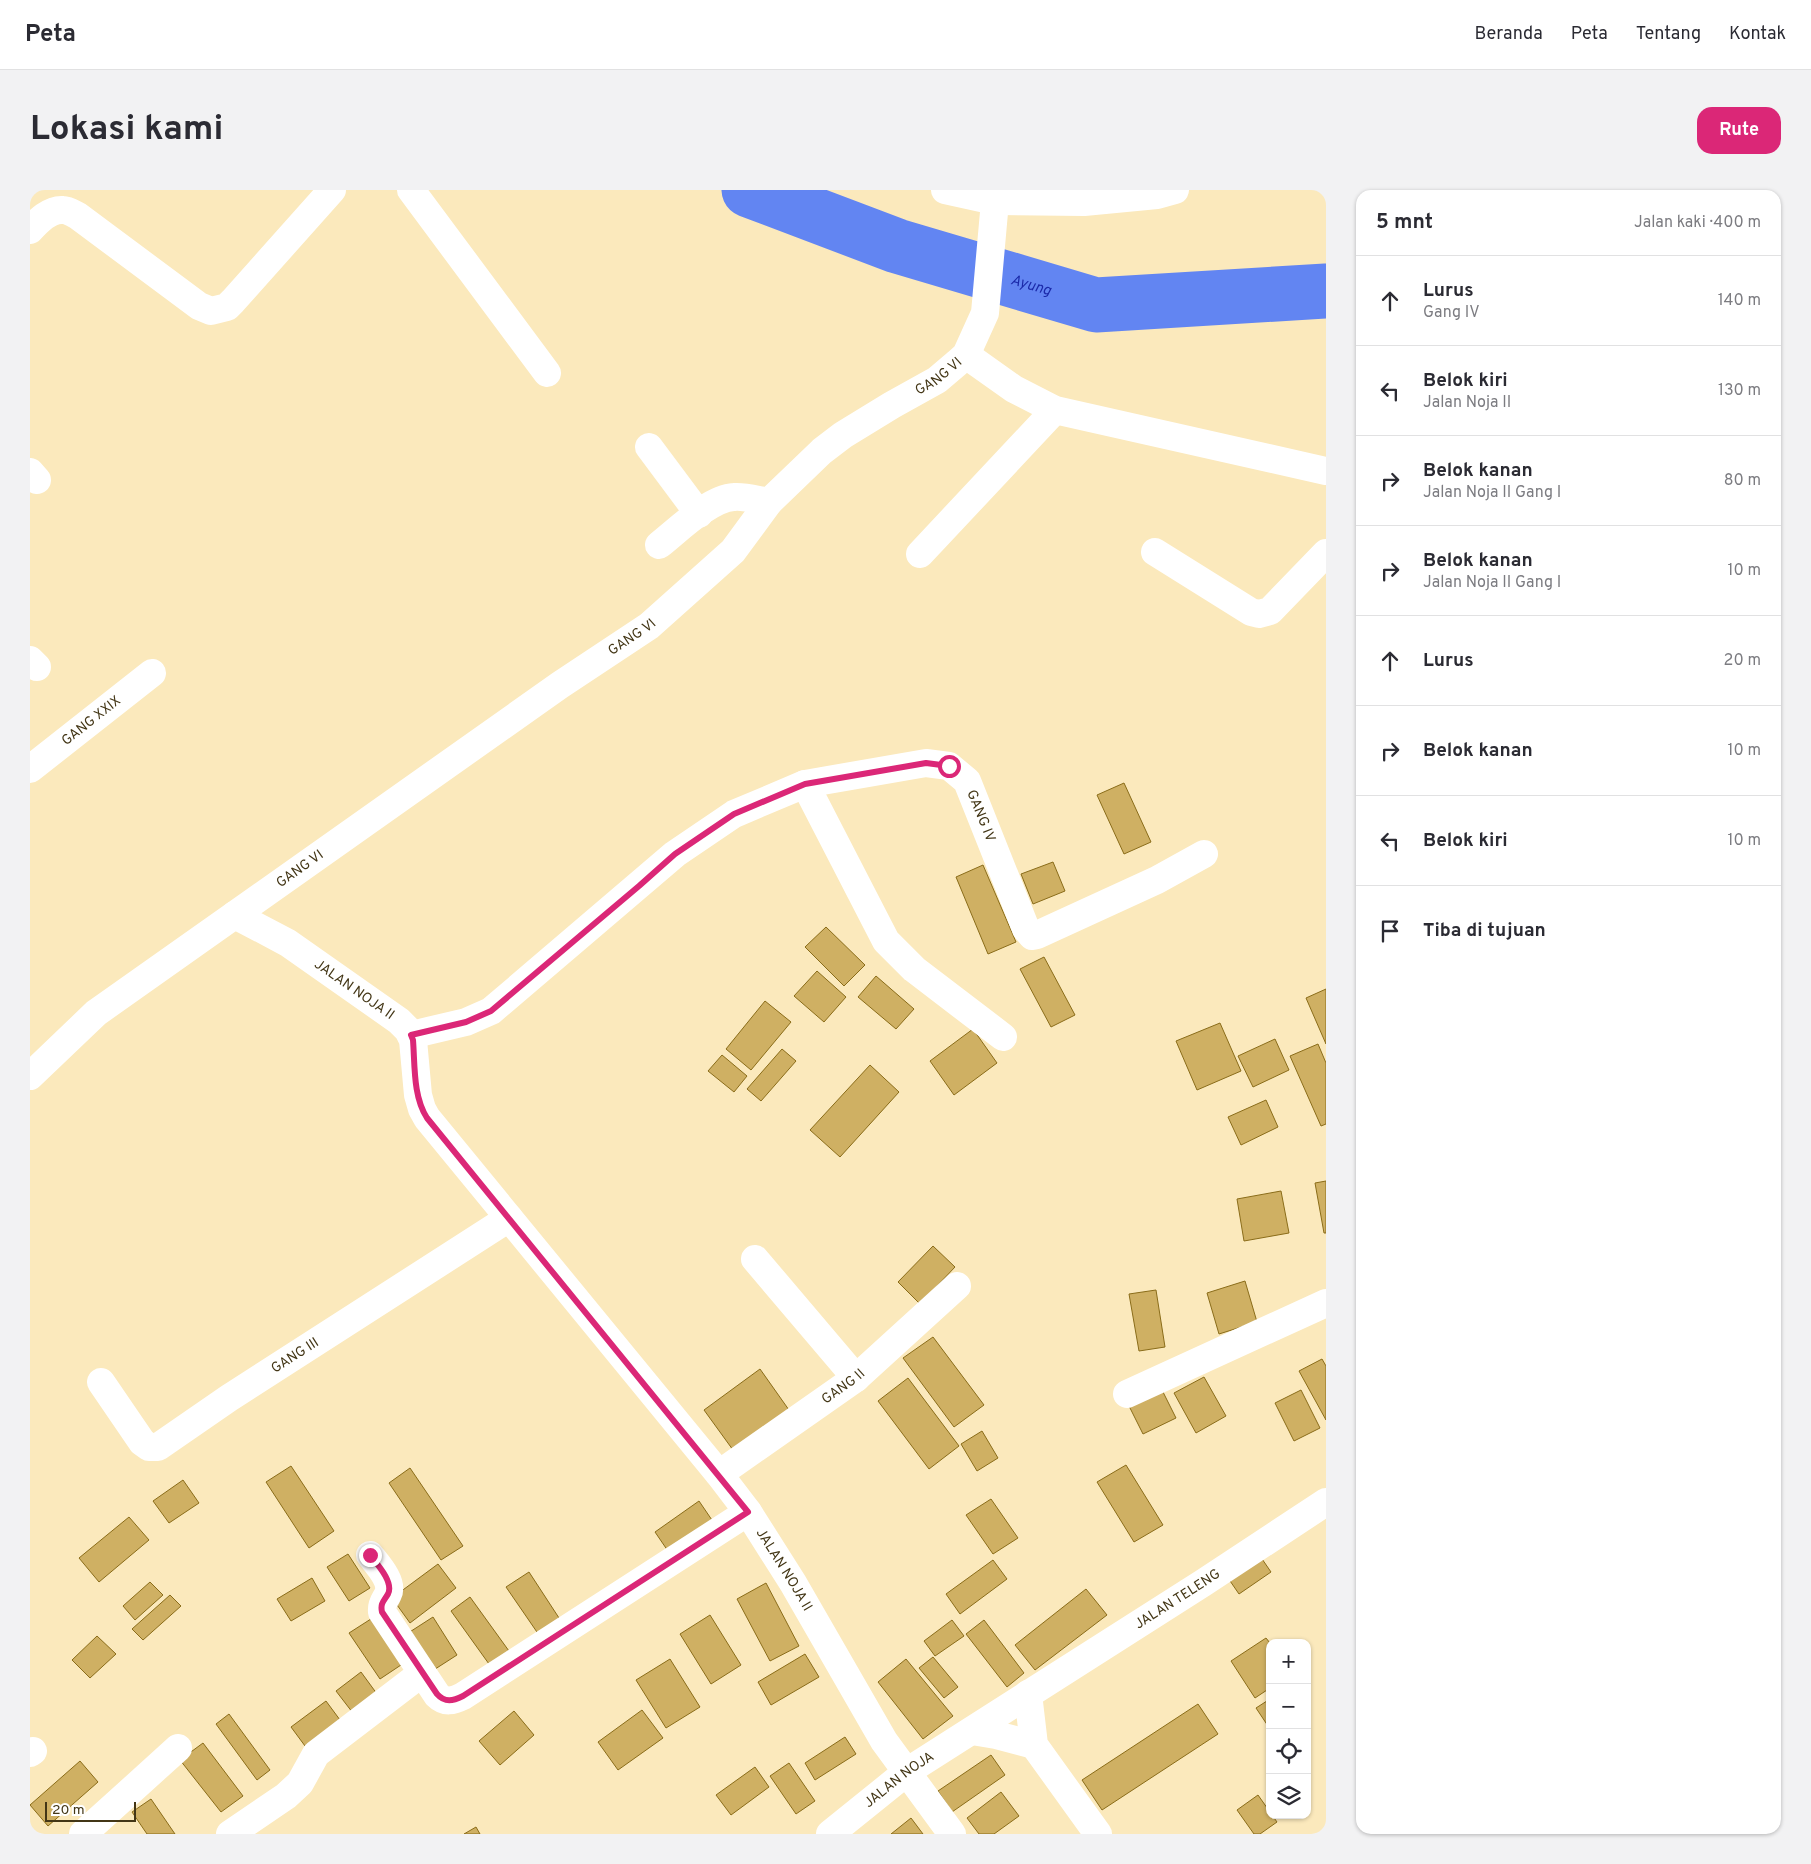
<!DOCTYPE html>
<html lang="id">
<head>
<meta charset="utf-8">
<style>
  :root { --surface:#fff; --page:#f2f2f3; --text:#2b2b33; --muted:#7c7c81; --line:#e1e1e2; --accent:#db2777 }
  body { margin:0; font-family:Overpass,sans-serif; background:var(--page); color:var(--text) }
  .controls { position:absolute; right:15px; bottom:15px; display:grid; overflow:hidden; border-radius:10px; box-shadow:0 1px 4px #0004 }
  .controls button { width:45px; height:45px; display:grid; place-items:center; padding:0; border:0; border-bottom:1px solid var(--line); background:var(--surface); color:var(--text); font:25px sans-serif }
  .scale { position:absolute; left:15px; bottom:12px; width:91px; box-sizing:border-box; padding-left:5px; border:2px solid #433616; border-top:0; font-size:14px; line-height:18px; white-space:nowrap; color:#433616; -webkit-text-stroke:4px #fff; paint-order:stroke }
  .stop { position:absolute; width:15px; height:15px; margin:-11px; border:4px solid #db2777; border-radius:50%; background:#fff }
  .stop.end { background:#db2777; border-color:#fff; box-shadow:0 1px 5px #0008 }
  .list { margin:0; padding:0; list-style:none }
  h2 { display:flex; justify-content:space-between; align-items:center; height:65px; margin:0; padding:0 20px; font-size:21px }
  h2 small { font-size:16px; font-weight:400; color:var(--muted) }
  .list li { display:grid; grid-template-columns:32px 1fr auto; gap:15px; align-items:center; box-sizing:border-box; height:90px; padding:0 20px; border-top:1px solid var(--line) }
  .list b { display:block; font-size:19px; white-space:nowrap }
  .list p { margin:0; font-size:16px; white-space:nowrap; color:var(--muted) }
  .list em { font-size:16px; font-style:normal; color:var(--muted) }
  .icon { flex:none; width:28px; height:28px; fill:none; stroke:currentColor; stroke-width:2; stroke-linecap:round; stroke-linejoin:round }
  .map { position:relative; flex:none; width:1296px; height:1644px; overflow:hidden; border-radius:15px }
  header { display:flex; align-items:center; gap:30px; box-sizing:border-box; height:70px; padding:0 25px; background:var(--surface); border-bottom:1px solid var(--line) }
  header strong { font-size:24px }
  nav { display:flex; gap:28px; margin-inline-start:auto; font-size:18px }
  .intro { display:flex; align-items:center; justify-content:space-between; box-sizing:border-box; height:120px; padding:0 30px }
  h1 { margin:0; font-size:35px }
  .button { padding:12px 22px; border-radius:15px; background:var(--accent); color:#fff; font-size:18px; font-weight:700 }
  main { display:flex; gap:30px; padding:0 30px }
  aside { flex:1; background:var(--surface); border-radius:15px; box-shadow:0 1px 4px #0004 }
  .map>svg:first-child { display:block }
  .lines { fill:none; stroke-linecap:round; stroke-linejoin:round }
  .river { stroke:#6285f2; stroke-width:55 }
  .building { fill:#cfb063; stroke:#8a6c19 }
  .minor { stroke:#fff; stroke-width:28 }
  .route { stroke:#db2777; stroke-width:6 }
  .labels { text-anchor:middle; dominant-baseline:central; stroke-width:5; stroke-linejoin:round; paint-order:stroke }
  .street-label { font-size:14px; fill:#433616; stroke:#fff }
  .water-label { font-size:15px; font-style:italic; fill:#1b2aa9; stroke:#fff }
</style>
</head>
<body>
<header>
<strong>Peta</strong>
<nav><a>Beranda</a><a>Peta</a><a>Tentang</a><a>Kontak</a></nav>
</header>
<div class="intro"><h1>Lokasi kami</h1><a class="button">Rute</a></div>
<main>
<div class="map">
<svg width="1296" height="1644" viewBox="0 0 1296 1644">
  <rect width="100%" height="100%" fill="#fbe9bc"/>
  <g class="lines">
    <path class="river" id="s1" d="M719 0 867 56 1066 115 1296 101"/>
  </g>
  <path class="building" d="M1094 593 1121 652 1094 664 1067 605Z
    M1023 672 1035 701 1003 714 991 684Z
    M953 675 986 752 958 764 926 687Z
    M796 737 835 775 814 796 775 757Z
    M1014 767 1045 825 1021 837 990 779Z
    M787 781 816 807 794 832 764 806Z
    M846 786 884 819 866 839 828 807Z
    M1296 799V854L1276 808Z
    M735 811 761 832 721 880 696 859Z
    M1190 833 1211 881 1167 900 1146 851Z
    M943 839 967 873 924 905 900 871Z
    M1245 849 1259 880 1223 897 1208 866Z
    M1288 854 1296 873V934L1291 936 1260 866Z
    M752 859 766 871 731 911 717 899Z
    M692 865 717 886 704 902 678 881Z
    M840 875 869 902 810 967 780 940Z
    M1236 910 1248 937 1211 955 1198 927Z
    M1296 991V1043H1294L1285 993Z
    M1251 1001 1259 1043 1214 1051 1207 1009Z
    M903 1056 925 1077 890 1114 868 1092Z
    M1215 1091 1227 1132 1189 1144 1177 1103Z
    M1126 1100 1135 1157 1109 1161 1099 1104Z
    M903 1147 954 1215 924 1237 873 1168Z
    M1292 1169 1296 1176V1230L1269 1181Z
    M730 1179 759 1220 703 1260 674 1220Z
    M1174 1187 1196 1226 1166 1243 1144 1203Z
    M878 1188 929 1256 899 1279 848 1211Z
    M1131 1198 1146 1228 1113 1244 1098 1214Z
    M1271 1200 1290 1238 1264 1251 1245 1213Z
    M952 1241 968 1268 947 1281 931 1254Z
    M1096 1275 1133 1335 1104 1352 1067 1292Z
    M261 1276 304 1341 279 1358 236 1292Z
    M380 1278 433 1356 411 1370 359 1293Z
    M153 1290 169 1313 139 1333 123 1311Z
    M961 1309 988 1348 963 1364 936 1325Z
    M669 1311 684 1333 640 1364 625 1342Z
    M99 1327 119 1350 69 1392 49 1368Z
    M318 1364 340 1398 319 1411 297 1377Z
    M1230 1366 1241 1382 1209 1404 1198 1388Z
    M963 1370 977 1389 930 1424 916 1404Z
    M408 1374 426 1398 380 1433 362 1408Z
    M499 1382 531 1431 509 1445 476 1397Z
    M282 1388 295 1411 261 1431 247 1409Z
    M120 1392 133 1405 105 1430 93 1416Z
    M736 1393 769 1456 740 1471 707 1409Z
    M1056 1399 1077 1425 1005 1480 985 1455Z
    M140 1405 151 1416 113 1450 102 1439Z
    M440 1407 479 1461 459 1474 421 1421Z
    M680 1425 711 1475 681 1494 650 1444Z
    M344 1427 374 1473 350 1489 319 1443Z
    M403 1427 427 1465 399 1483 375 1445Z
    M922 1430 934 1446 905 1466 894 1451Z
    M954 1430 994 1483 977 1497 936 1444Z
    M67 1446 86 1464 60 1488 42 1470Z
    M1236 1448 1240 1453V1498L1225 1508 1201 1471Z
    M775 1464 789 1487 741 1515 728 1492Z
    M903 1467 928 1497 914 1508 889 1478Z
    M640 1469 670 1517 636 1538 606 1490Z
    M876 1469 923 1526 893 1549 848 1492Z
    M331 1482 350 1508 326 1527 306 1501Z
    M1240 1509V1539L1226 1518Z
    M296 1511 313 1534 278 1560 261 1537Z
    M1168 1514 1188 1544 1072 1620 1052 1590Z
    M612 1520 633 1548 588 1580 568 1552Z
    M484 1521 504 1545 470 1575 449 1551Z
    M199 1524 240 1580 227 1590 186 1534Z
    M815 1547 826 1564 785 1590 775 1573Z
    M173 1553 213 1606 191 1622 150 1570Z
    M961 1565 975 1585 922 1622 908 1601Z
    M50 1571 68 1592 18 1636 0 1615Z
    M759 1573 785 1611 766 1624 740 1586Z
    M725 1577 739 1597 701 1625 686 1605Z
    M971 1602 989 1626 964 1644H949L937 1628Z
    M1228 1605 1240 1622V1625H1242L1247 1632 1230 1644H1224L1207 1620Z
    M121 1609 145 1644H117L102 1622Z
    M881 1628 893 1644H861Z
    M446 1637 450 1644H434Z"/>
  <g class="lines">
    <g class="minor">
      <path d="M381 0 517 183"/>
      <path d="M915 0 965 11 1054 12 1127 5 1145 0"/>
      <path d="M0 40C8 31 20 19 33 20 38 20 44 24 48 26L169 116 181 121 197 117 203 111 302 0"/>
      <path d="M936 165 984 199 1025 220 1296 281"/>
      <path d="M619 257 669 324"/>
      <path d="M0 282 7 290"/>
      <path d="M629 355C647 341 680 308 704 307 715 306 727 310 739 312"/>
      <path d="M1125 362 1221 422 1229 424 1240 421 1296 363"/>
      <path d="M890 364 1025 220"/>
      <path d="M0 470 7 477"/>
      <path id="s2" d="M0 579 122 483"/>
      <path d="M775 594 856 751 884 779 973 847"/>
      <path id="s3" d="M205 725 258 753 369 831 378 840 383 850 388 905 392 919 397 928 689 1284 718 1322 763 1393 854 1551 922 1644"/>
      <path id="s4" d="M381 845 436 832 461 821 645 664 704 624 775 594 896 573 919 576 937 591 996 739 1002 746 1007 745 1127 690 1174 664"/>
      <path id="s5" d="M0 886 66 823 530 495 619 436 703 361 739 312 792 261 813 245 862 215 907 190 927 173 936 165 955 123 965 11"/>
      <path d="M725 1069 826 1188"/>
      <path id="s6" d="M71 1192 112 1252 119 1257H128L199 1208 479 1028"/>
      <path d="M1097 1204 1296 1113"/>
      <path id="s7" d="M689 1284 826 1188 927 1096"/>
      <path d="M340 1365C347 1374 364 1392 358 1404 355 1411 351 1413 352 1422L407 1505C415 1513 423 1511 433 1506L718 1322"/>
      <path d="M998 1504 1004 1555 1068 1644"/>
      <path d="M942 1541 966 1545 1004 1555"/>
      <path d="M0 1563 3 1561"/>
      <path d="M53 1644 148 1558"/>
      <path d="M200 1644 256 1606 270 1593 286 1564 392 1483"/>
      <path id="s8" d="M800 1644 878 1581 1173 1393 1296 1312"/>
    </g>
  </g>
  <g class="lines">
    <path class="route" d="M340 1365C347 1374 364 1392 358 1404 354 1411 350 1413 352 1422L407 1504C415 1513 423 1511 433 1506L718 1322 397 928C383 906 385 876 383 850L381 845 436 832 461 821 609 696 645 664 704 624 775 594 896 573 919 576"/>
  </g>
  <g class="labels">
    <g class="street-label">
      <text stroke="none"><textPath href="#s5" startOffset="1152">GANG VI</textPath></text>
      <text stroke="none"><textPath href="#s5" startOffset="746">GANG VI</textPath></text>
      <text stroke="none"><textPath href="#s2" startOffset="78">GANG XXIX</textPath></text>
      <text stroke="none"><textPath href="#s4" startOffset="681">GANG IV</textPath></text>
      <text stroke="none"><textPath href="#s5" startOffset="341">GANG VI</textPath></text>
      <text stroke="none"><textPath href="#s3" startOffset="141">JALAN NOJA II</textPath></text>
      <text stroke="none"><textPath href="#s6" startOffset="255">GANG III</textPath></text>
      <text stroke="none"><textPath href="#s7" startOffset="152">GANG II</textPath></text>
      <text stroke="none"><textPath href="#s3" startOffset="876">JALAN NOJA II</textPath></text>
      <text stroke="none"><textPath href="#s8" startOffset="420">JALAN TELENG</textPath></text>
      <text stroke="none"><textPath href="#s8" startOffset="88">JALAN NOJA</textPath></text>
    </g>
    <g class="water-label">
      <text stroke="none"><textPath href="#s1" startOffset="298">Ayung</textPath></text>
    </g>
  </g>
</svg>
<div class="controls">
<button>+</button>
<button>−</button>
<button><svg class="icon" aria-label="locate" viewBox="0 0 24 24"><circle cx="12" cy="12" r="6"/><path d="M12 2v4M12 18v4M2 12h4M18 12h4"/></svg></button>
<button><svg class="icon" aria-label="layers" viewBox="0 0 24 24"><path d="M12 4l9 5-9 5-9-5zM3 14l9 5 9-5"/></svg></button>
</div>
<div class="scale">20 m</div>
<div class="stop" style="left:919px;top:576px"></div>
<div class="stop end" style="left:340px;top:1365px"></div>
</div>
<aside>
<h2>5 mnt<small>Jalan kaki · 400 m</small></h2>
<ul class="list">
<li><svg class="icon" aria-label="ahead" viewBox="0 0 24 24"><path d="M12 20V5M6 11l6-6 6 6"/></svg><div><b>Lurus</b><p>Gang IV</p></div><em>140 m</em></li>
<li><svg class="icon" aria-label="left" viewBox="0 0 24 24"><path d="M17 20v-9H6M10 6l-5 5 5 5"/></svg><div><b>Belok kiri</b><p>Jalan Noja II</p></div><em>130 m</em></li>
<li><svg class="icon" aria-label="right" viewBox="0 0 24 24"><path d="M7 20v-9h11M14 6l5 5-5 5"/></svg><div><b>Belok kanan</b><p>Jalan Noja II Gang I</p></div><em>80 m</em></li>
<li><svg class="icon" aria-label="right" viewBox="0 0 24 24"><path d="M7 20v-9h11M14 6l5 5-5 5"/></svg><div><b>Belok kanan</b><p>Jalan Noja II Gang I</p></div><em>10 m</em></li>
<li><svg class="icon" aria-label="ahead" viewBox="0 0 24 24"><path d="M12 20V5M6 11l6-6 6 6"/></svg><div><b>Lurus</b></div><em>20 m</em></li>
<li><svg class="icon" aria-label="right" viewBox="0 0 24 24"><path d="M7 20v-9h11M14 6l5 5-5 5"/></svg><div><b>Belok kanan</b></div><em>10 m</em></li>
<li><svg class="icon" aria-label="left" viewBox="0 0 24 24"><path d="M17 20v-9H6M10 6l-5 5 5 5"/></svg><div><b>Belok kiri</b></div><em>10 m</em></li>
<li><svg class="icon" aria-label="arrive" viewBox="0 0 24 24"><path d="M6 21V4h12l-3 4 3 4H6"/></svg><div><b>Tiba di tujuan</b></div></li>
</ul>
</aside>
</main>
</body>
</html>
